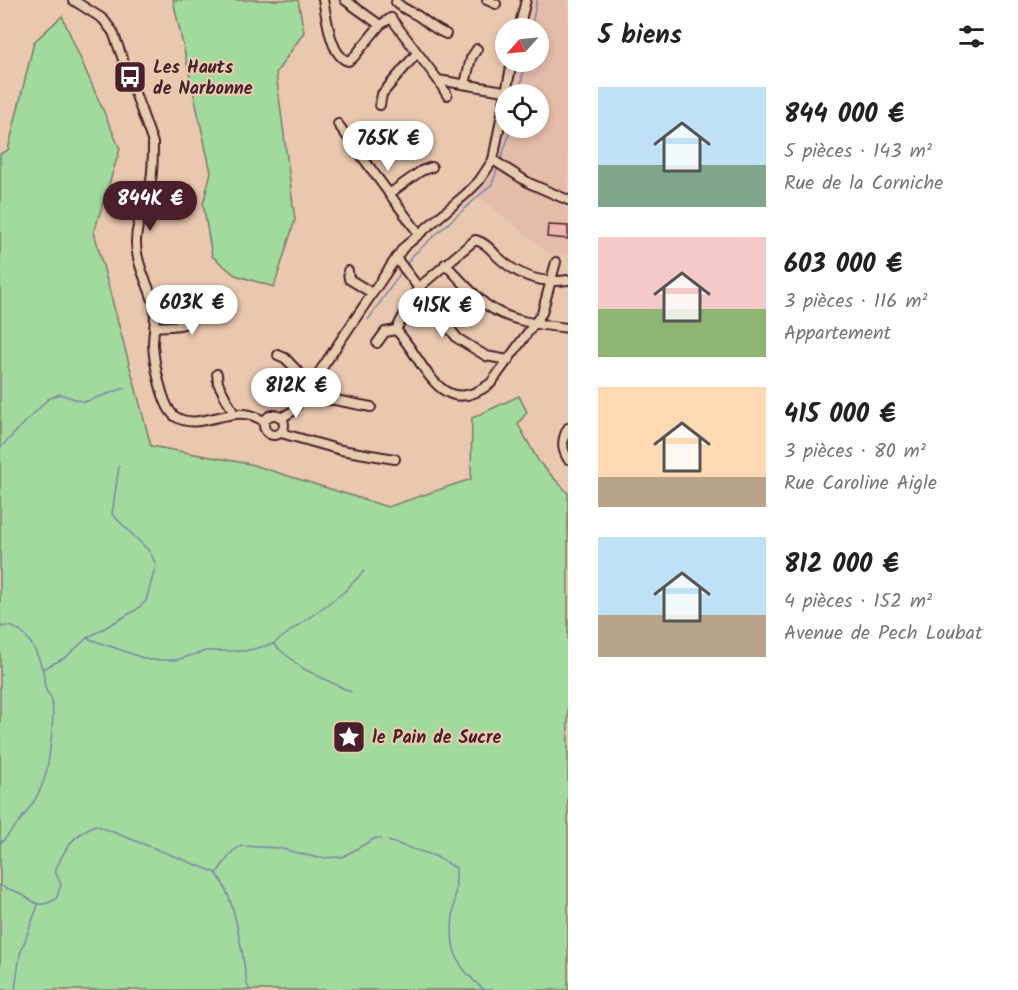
<!DOCTYPE html>
<html lang="fr">
<meta charset="utf-8">
<style>
body{margin:0;font-family:Kalam,sans-serif;background:#f2f2f2;color:#222;height:100vh;display:flex;flex-direction:column;font-size:22px;white-space:nowrap}
*{box-sizing:border-box;margin:0}
p{font-size:20px;color:#767676}
.icon{flex:none;width:33px;height:33px;fill:none;stroke:currentColor;stroke-width:2;stroke-linecap:round;stroke-linejoin:round}
.map{position:relative;flex:1;overflow:hidden}
.details{display:flex;flex-direction:column;background:#fff;width:450px}
.details>*{flex:none}
.needle{width:39px;rotate:243deg}
.buttons{position:absolute;left:495px;top:18px;display:grid;gap:12px}
.buttons a{display:grid;place-items:center;width:54px;height:54px;border-radius:50%;background:#fff;box-shadow:0 3px 9px #0003;font-size:30px}
.price{position:absolute;translate:-50% -51px;padding:0 14px;border-radius:21px;background:#fff;color:#222;font-size:20px;line-height:39px;filter:drop-shadow(0 2px 3px #0008)}
.price::after{content:'';position:absolute;left:50%;top:36px;width:18px;height:14px;margin-left:-9px;background:inherit;clip-path:polygon(0 0,100% 0,50% 100%)}
.price.active{background:#4a1f2b;color:#fff}
ul{padding:0;list-style:none}
li{display:flex;align-items:center;gap:18px;height:150px;padding:0 30px}
li span{display:grid;place-items:center;flex:none;width:168px;height:120px;border-radius:0px;color:#555}
li>.icon{margin-inline-start:auto}
span .icon{width:72px;height:72px;fill:#fffc;stroke-width:1}
li b{font-size:26px}
h2{display:flex;justify-content:space-between;align-items:center;height:72px;padding:0 30px;font-size:26px}
main{display:flex;flex:1;min-height:0}
.map>svg:first-child{display:block}
.built{fill:#e5bbaa}
.green{fill:#a2da9e;stroke:#767c64;stroke-width:1.5}
.lines{fill:none;stroke-linecap:round;stroke-linejoin:round}
.stream{stroke:#7a86a5;stroke-width:1.5}
.building{fill:#f1b5b0;stroke:#4a1f2b;stroke-width:1.5}
.minor-casing{stroke:#4a1f2b;stroke-width:12}
.minor{stroke:#e7cdaf;stroke-width:8}
.labels{text-anchor:middle;stroke-width:4.5;stroke-linejoin:round;paint-order:stroke}
.poi-label{font-size:18px;font-weight:bold;fill:#4a1f2b;stroke:#e7cdaf;text-anchor:start}
</style>
<main>
<div class="map">
<svg width="568" height="990" viewBox="0 0 568 990">
<rect width="100%" height="100%" fill="#e9c8af"/>
<filter id="ink" filterUnits="userSpaceOnUse"><feTurbulence type="fractalNoise" baseFrequency=".0167" numOctaves="2"/><feDisplacementMap in="SourceGraphic" scale="12" xChannelSelector="R" yChannelSelector="G"/><feConvolveMatrix kernelMatrix="1 2 1 2 8 2 1 2 1" color-interpolation-filters="sRGB"/></filter>
<g filter="url(#ink)">
<!-- built -->
<polygon class="built" points="533,0 568,0 568,255 552,255 476,194 491,175 500,153 505,118 506,128 538,128 538,94 509,94 511,84 519,78 522,62 538,62 538,28 525,28"/>
<!-- green -->
<g class="green">
<polygon points="173,0 298,0 304,32 276,73 295,220 274,287 235,275 212,256 203,204 211,172"/>
<polygon points="62,16 120,149 94,232 151,446 250,464 388,507 471,479 472,418 519,396 527,412 518,424 539,462 568,493 568,990 0,990 0,154 8,150 34,42"/>
</g>
<g class="lines">
<!-- stream -->
<g class="stream">
<polyline points="531,28 537,0"/>
<polyline points="519,94 525,62"/>
<polyline points="501,160 511,128"/>
<polyline points="406,265 412,256 492,184 498,167"/>
<polyline points="368,320 402,271"/>
<polyline points="0,448 48,399 60,394 84,402 125,388"/>
<path d="M0,627c22,-7 37,24 42,41 3,7 1,15 4,22 1,3 4,5 5,8 5,13 -2,67 -7,82 -8,24 -27,45 -44,64"/>
<polyline points="87,638 136,610 146,601 156,565 150,552 112,514 119,466"/>
<polyline points="273,644 302,668 351,692"/>
<polyline points="43,669 66,657 87,638 149,660 176,660 206,651 245,651 273,644 344,592 364,571"/>
<path d="M388,841l47,15 21,12c2,52 -22,84 29,122"/>
<polyline points="217,873 232,852 241,846 278,848 318,858 342,857 376,838 381,839"/>
<path d="M217,874c19,26 25,78 30,110l3,6"/>
<path d="M0,885c8,6 9,3 17,7 18,8 18,19 39,7l5,-14 -6,-14c10,-23 17,-35 40,-46l122,48"/>
<polyline points="15,990 20,954 38,905"/>
</g>
</g>
<!-- building -->
<polygon class="building" points="548,225 568,226 568,239 547,237"/>
<g class="lines">
<!-- minor casing -->
<g class="minor-casing">
<g id="minor">
<path d="M73,0l30,19 10,13 40,111c0,13 0,25 -2,37 -4,21 -15,41 -15,62 0,22 12,41 18,62 3,14 -1,26 -1,41 1,16 9,64 23,72 26,16 60,-18 88,5"/>
<path d="M323,0c4,17 7,56 25,61l5,-3 27,-33 11,-7"/>
<polyline points="345,0 380,25"/>
<polyline points="487,0 496,4"/>
<path d="M396,2c10,10 16,9 25,16 9,7 15,12 25,16"/>
<polyline points="391,18 438,80 504,91"/>
<polyline points="519,28 526,0"/>
<polyline points="438,80 447,95"/>
<polyline points="465,84 471,58 477,49"/>
<polyline points="380,105 382,94 417,53"/>
<polyline points="338,124 419,234"/>
<polyline points="493,160 529,183 568,200"/>
<polyline points="389,194 421,171 432,167"/>
<polyline points="396,258 457,338 486,356 508,360"/>
<path d="M445,264c14,14 27,30 43,42 23,16 54,19 80,22"/>
<polyline points="348,271 349,279 372,293"/>
<path d="M156,327c22,-2 36,2 43,-22"/>
<path d="M396,330l22,-42 57,-48c10,2 16,10 23,17 20,19 42,27 70,23"/>
<path d="M377,343l8,-11 11,-2c28,28 43,93 95,53l51,-70 14,-51"/>
<polyline points="278,355 285,358 311,385"/>
<polyline points="217,374 218,383 234,414"/>
<polyline points="302,399 335,400 371,407"/>
<circle cx="274" cy="425" r="10"/>
<polyline points="281,418 293,411 403,248 466,194 479,181 493,160 512,62"/>
<path d="M568,428c-6,11 -7,20 0,31"/>
<polyline points="281,433 341,450 395,459"/>
</g>
</g>
<!-- minor -->
<use href="#minor" class="minor"/>
</g>
</g>
<!-- icons -->
<defs>
<g id="bus-square" transform="scale(1.725)"><rect x="-9" y="-9" width="18" height="18" rx="4" fill="#4a1f2b" stroke="#e7cdaf"/><path d="M-5-6H5V4H4V6H2V4H-2V6H-4V4H-5ZM-3.5-4V0h7V-4ZM-3.5 1.2v1.5H-2V1.2ZM2 1.2v1.5H3.5V1.2Z" fill="#fff"/></g>
<g id="sight-square" transform="scale(1.725)"><rect x="-9" y="-9" width="18" height="18" rx="4" fill="#4a1f2b" stroke="#e7cdaf"/><path d="M0-6L1.8-2.2L6-1.7L2.9 1.2L3.7 5.4L0 3.3L-3.7 5.4L-2.9 1.2L-6-1.7L-1.8-2.2Z" fill="#fff"/></g>
</defs>
<g fill-rule="evenodd">
<use href="#bus-square" x="130" y="77"/>
<use href="#sight-square" x="349" y="737"/>
</g>
<g class="labels">
<!-- poi labels -->
<g class="poi-label">
<text x="153" y="73">Les Hauts<tspan x="153" dy="21">de Narbonne</tspan></text>
<text x="372" y="743">le Pain de Sucre</text>
</g>
</g>
</svg>
<div class="buttons">
<a><svg class="needle" viewBox="-14 -14 28 28"><path d="M0-13l5 13h-10z" fill="#e53935"/><path d="M0 13l5-13h-10z" fill="#767676"/></svg></a>
<a><svg class="icon" aria-label="locate" viewBox="0 0 24 24"><circle cx="12" cy="12" r="6"/><path d="M12 2v4M12 18v4M2 12h4M18 12h4"/></svg></a>
</div>
<b class="price" style="left:388px;top:172px">765K €</b>
<b class="price active" style="left:150px;top:232px">844K €</b>
<b class="price" style="left:192px;top:336px">603K €</b>
<b class="price" style="left:442px;top:339px">415K €</b>
<b class="price" style="left:296px;top:419px">812K €</b>
</div>
<section class="details">
<h2>5 biens<svg class="icon" aria-label="filters" viewBox="0 0 24 24"><path d="M4 7h16M4 17h16"/><circle cx="9" cy="7" r="2"/><circle cx="15" cy="17" r="2"/></svg></h2>
<ul>
<li><span style="background:linear-gradient(#bfe0f5 65%,#7fa58c 0)"><svg class="icon" aria-label="home" viewBox="0 0 24 24"><path d="M3 11l9-7 9 7M6 9v11h12V9"/></svg></span><div><b>844 000 €</b><p>5 pièces · 143 m²</p><p>Rue de la Corniche</p></div></li>
<li><span style="background:linear-gradient(#f6c9c9 60%,#8fb573 0)"><svg class="icon" aria-label="home" viewBox="0 0 24 24"><path d="M3 11l9-7 9 7M6 9v11h12V9"/></svg></span><div><b>603 000 €</b><p>3 pièces · 116 m²</p><p>Appartement</p></div></li>
<li><span style="background:linear-gradient(#ffd9b3 75%,#b9a48a 0)"><svg class="icon" aria-label="home" viewBox="0 0 24 24"><path d="M3 11l9-7 9 7M6 9v11h12V9"/></svg></span><div><b>415 000 €</b><p>3 pièces · 80 m²</p><p>Rue Caroline Aigle</p></div></li>
<li><span style="background:linear-gradient(#bfe0f5 65%,#b9a48a 0)"><svg class="icon" aria-label="home" viewBox="0 0 24 24"><path d="M3 11l9-7 9 7M6 9v11h12V9"/></svg></span><div><b>812 000 €</b><p>4 pièces · 152 m²</p><p>Avenue de Pech Loubat</p></div></li>
</ul>
</section>
</main>
